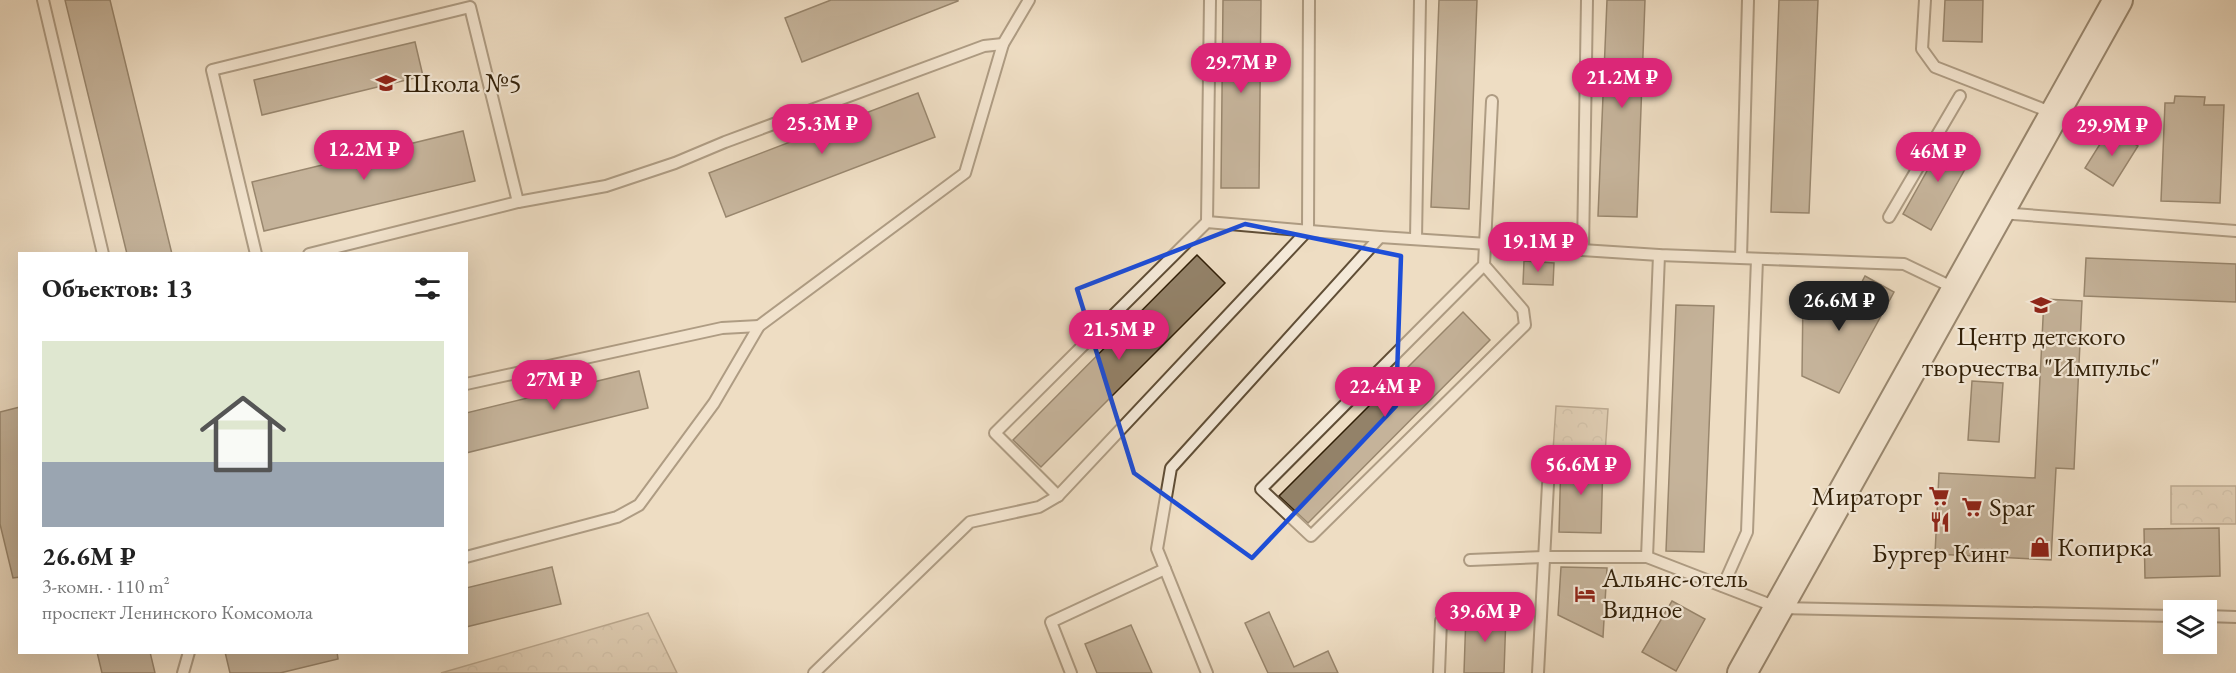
<!DOCTYPE html>
<html lang="ru">
<meta charset="utf-8">
<style>
body{margin:0;font-family:"EB Garamond",serif;background:#f6f6f6;color:#222;height:100vh;display:flex;flex-direction:column;font-size:22px;white-space:nowrap}
*{box-sizing:border-box;margin:0}
p{font-size:20px;color:#767676}
.icon{flex:none;width:33px;height:33px;fill:none;stroke:currentColor;stroke-width:2;stroke-linecap:round;stroke-linejoin:round}
.map{position:relative;flex:1;overflow:hidden}
.drawer{position:absolute;left:18px;top:252px;width:450px;height:402px;display:flex;flex-direction:column;background:#fff;border-radius:0px;box-shadow:0 6px 24px #0002}
.drawer>*{flex:none}
.controls{position:absolute;left:2163px;top:600px;display:grid;gap:12px}
.controls a{display:grid;place-items:center;width:54px;height:54px;border-radius:0px;background:#fff;box-shadow:0 6px 24px #0002;font-size:30px}
.price{position:absolute;translate:-50% -51px;padding:0 14px;border-radius:21px;background:#db2777;color:#fff;font-size:20px;line-height:39px;filter:drop-shadow(0 2px 3px #0008)}
.price::after{content:'';position:absolute;left:50%;top:36px;width:18px;height:14px;margin-left:-9px;background:inherit;clip-path:polygon(0 0,100% 0,50% 100%)}
.price.active{background:#222;color:#fff}
ul{padding:0;list-style:none}
li{display:grid;align-content:center;gap:12px;height:318px;padding:0 24px}
li span{display:grid;place-items:center;height:186px;border-radius:0px;color:#555}
li>.icon{margin-inline-start:auto}
span .icon{width:108px;height:108px;fill:#fffc;stroke-width:1}
li b{font-size:26px}
h2{display:flex;justify-content:space-between;align-items:center;height:72px;padding:0 24px;font-size:26px}
.map>svg:first-child{display:block}
.forest{fill:url(#forest-crowns);stroke:#806e55;stroke-width:1.5}
.building{fill:#938269;stroke:#311f07;stroke-width:1.5}
.lines{fill:none;stroke-linecap:round;stroke-linejoin:round}
.service-casing{stroke:#604e36;stroke-width:14}
.secondary-casing{stroke:#311f07;stroke-width:32}
.service{stroke:#f4e9d8;stroke-width:10}
.secondary{stroke:#f4e9d8;stroke-width:28}
.marked{fill:none;stroke:#1d4ed8;stroke-width:4.5;stroke-linejoin:round}
.labels{text-anchor:middle;stroke-width:4.5;stroke-linejoin:round;paint-order:stroke}
.poi-label{font-size:27px;fill:#311f07;stroke:#f4e9d8;text-anchor:start}
</style>
<div class="map">
<svg width="2236" height="673" viewBox="0 0 2236 673">
<defs>
<pattern id="forest-crowns" width="20" height="18" patternUnits="userSpaceOnUse" patternTransform="scale(1.5)"><rect width="20" height="18" fill="#cebda3"/><path d="M2 6a3 3 0 1 1 6 0M12 15a3 3 0 1 1 6 0" fill="none" stroke="#b1a28b"/></pattern>
</defs>
<rect width="100%" height="100%" fill="#eeddc3"/>
<filter id="stains"><feTurbulence type="fractalNoise" baseFrequency=".00333" numOctaves="4"/><feColorMatrix values="0 0 0 0 .2 0 0 0 0 .09 0 0 0 0 .02 0 0 0 .5 -.17"/></filter>
<radialGradient id="worn" r=".72"><stop offset=".6" stop-color="#630" stop-opacity="0"/><stop offset="1" stop-color="#630" stop-opacity=".3"/></radialGradient>
<!-- forest -->
<g class="forest">
<polygon points="1556,406 1608,409 1605,454 1553,451"/>
<rect x="2171" y="486" width="65" height="38"/>
<polygon points="648,613 677,673 441,673"/>
</g>
<!-- building -->
<g class="building">
<polygon points="65,0 110,0 172,254 127,254"/>
<polygon points="831,0 958,0 958,1 802,62 785,18"/>
<polygon points="1223,0 1261,0 1259,188 1221,188"/>
<polygon points="1439,0 1477,0 1469,209 1431,207"/>
<polygon points="1607,0 1645,0 1637,217 1598,216"/>
<polygon points="1779,0 1818,0 1809,213 1771,212"/>
<polygon points="1945,0 1983,0 1982,42 1943,41"/>
<polygon points="415,42 423,76 262,115 254,80"/>
<polygon points="918,93 935,137 726,217 709,173"/>
<polygon points="2175,96 2205,97 2204,105 2224,105 2220,203 2161,201 2165,103 2174,103"/>
<polygon points="2110,128 2138,146 2113,186 2085,168"/>
<polygon points="463,131 475,181 264,231 252,182"/>
<polygon points="1946,137 1974,153 1931,230 1903,214"/>
<polygon points="1197,255 1225,283 1041,467 1013,440"/>
<polygon points="2086,258 2236,264 2236,302 2084,296"/>
<polygon points="1524,261 1554,263 1553,285 1523,284"/>
<polygon points="1865,276 1894,292 1839,393 1802,376 1803,295 1855,295"/>
<polygon points="2044,299 2082,301 2074,469 2056,468 2051,560 1935,554 1939,473 2035,478"/>
<polygon points="1676,305 1714,306 1704,552 1666,551"/>
<polygon points="1463,312 1490,340 1308,523 1279,496"/>
<polygon points="639,371 648,408 466,453 466,413"/>
<polygon points="1972,381 2003,383 1999,442 1968,440"/>
<polygon points="20,407 20,577 13,578 0,524 0,412"/>
<polygon points="1561,459 1603,460 1601,533 1559,532"/>
<polygon points="2219,528 2220,576 2145,578 2144,529"/>
<polygon points="552,567 561,604 466,627 466,588"/>
<polygon points="1561,567 1607,568 1603,637 1558,615"/>
<polygon points="1672,601 1705,619 1676,671 1642,652"/>
<polygon points="1269,612 1294,667 1328,651 1338,673 1268,673 1245,623"/>
<polygon points="1466,613 1506,614 1504,673 1464,673"/>
<polygon points="1131,625 1152,673 1097,673 1085,644"/>
<polygon points="97,652 150,652 155,673 102,673"/>
<polygon points="225,652 337,652 338,659 280,673 230,673"/>
</g>
<g class="lines">
<!-- service casing -->
<g class="service-casing">
<g id="service">
<polyline points="43,0 103,254"/>
<polyline points="1925,0 1922,49 1935,67 2053,113"/>
<polyline points="2000,213 2236,231"/>
<polyline points="1889,217 1960,96"/>
<polyline points="1207,222 1210,0"/>
<polyline points="1416,239 1420,0"/>
<polyline points="1583,250 1587,0"/>
<polyline points="256,254 212,70 470,7 518,202"/>
<polyline points="309,254 518,202 606,186 675,163 725,142 984,46 1003,44"/>
<polyline points="1741,258 1748,0"/>
<polyline points="1484,265 1261,489 1311,536 1525,325 1523,310 1484,265 1492,101"/>
<polyline points="466,384 722,328 759,326"/>
<polyline points="1058,496 995,433 1207,222 1380,237 1659,255 1904,264 1954,288"/>
<polyline points="466,557 617,517 639,505 714,403 759,326 965,173 1003,44 1029,0"/>
<polyline points="1647,557 1659,255"/>
<polyline points="1470,560 1544,557 1647,557 1779,608 2174,616"/>
<polyline points="1723,586 1747,532 1757,259"/>
<polyline points="2206,616 2236,617"/>
<polyline points="183,673 189,652"/>
<polyline points="814,673 970,522 1039,507 1058,496 1308,230 1309,0"/>
<polyline points="1071,673 1051,622 1165,569"/>
<polyline points="1207,673 1157,549 1171,468 1380,237"/>
<polyline points="1439,673 1441,621"/>
<polyline points="1538,673 1548,484"/>
</g>
</g>
<!-- secondary casing -->
<g class="secondary-casing">
<polyline id="secondary" points="1742,673 2118,0"/>
</g>
<!-- service -->
<use href="#service" class="service"/>
<!-- secondary -->
<use href="#secondary" class="secondary"/>
</g>
<!-- marked area -->
<path d="M0 0H2236V673H0ZM1245,224l156,32 -5,150 -144,152 -118,-85 -57,-184z" fill="#eeddc3" fill-opacity=".55" fill-rule="evenodd"/>
<path class="marked" d="M1245,224l156,32 -5,150 -144,152 -118,-85 -57,-184z"/>
<!-- icons -->
<defs>
<g id="school-bare" transform="scale(1.62)"><path d="M0-5L7-2L0 1L-7-2ZM-4 1L0 2.5L4 1V4Q0 6-4 4Z" fill="#8f2418" stroke="#f4e9d8" stroke-width="2.5" paint-order="stroke"/></g>
<g id="supermarket-bare" transform="scale(1.62)"><path d="M-6-5.5h2.5l.6 2H6L4.5 2H-2.5L-4.4-4H-6ZM-1.5 3.2a1.3 1.3 0 1 0 .1 0ZM3 3.2a1.3 1.3 0 1 0 .1 0Z" fill="#8f2418" stroke="#f4e9d8" stroke-width="2.5" paint-order="stroke"/></g>
<g id="restaurant-bare" transform="scale(1.62)"><path d="M-5-6h1v4h1v-4h1v4h1v-4h1v5L-1.5 .5V6h-2V.5L-5-1ZM5-6V6H3V1.5H1.5Q1.5-4 5-6Z" fill="#8f2418" stroke="#f4e9d8" stroke-width="2.5" paint-order="stroke"/></g>
<g id="shop-bare" transform="scale(1.62)"><path d="M-5-2.5h2.3a2.7 3.5 0 0 1 5.4 0H5L5.5 6h-11ZM-1.5-2.5h3a1.5 2.3 0 0 0-3 0Z" fill="#8f2418" stroke="#f4e9d8" stroke-width="2.5" paint-order="stroke"/></g>
<g id="hotel-bare" transform="scale(1.62)"><path d="M-6-4.5h1.5V1H6V5H4.5V3h-9V5H-6ZM-4 0a1.8 1.8 0 1 1 3.6 0ZM.5 0V-2.5h3Q6-2.5 6 0Z" fill="#8f2418" stroke="#f4e9d8" stroke-width="2.5" paint-order="stroke"/></g>
</defs>
<g fill-rule="evenodd">
<use href="#school-bare" x="386" y="83"/>
<use href="#school-bare" x="2041" y="305"/>
<use href="#supermarket-bare" x="1939" y="496"/>
<use href="#supermarket-bare" x="1972" y="507"/>
<use href="#restaurant-bare" x="1940" y="522"/>
<use href="#shop-bare" x="2040" y="547"/>
<use href="#hotel-bare" x="1585" y="594"/>
</g>
<g class="labels">
<!-- poi labels -->
<g class="poi-label">
<text x="403" y="92">Школа №5</text>
<text x="2041" y="345" text-anchor="middle">Центр детского<tspan x="2041" dy="31">творчества "Импульс"</tspan></text>
<text x="1922" y="505" text-anchor="end">Мираторг</text>
<text x="1989" y="516">Spar</text>
<text x="2057" y="556">Копирка</text>
<text x="1940" y="562" text-anchor="middle">Бургер Кинг</text>
<text x="1602" y="587">Альянс-отель<tspan x="1602" dy="31">Видное</tspan></text>
</g>
</g>
<rect width="100%" height="100%" filter="url(#stains)"/>
<rect width="100%" height="100%" fill="url(#worn)"/>
</svg>
<div class="controls">
<a><svg class="icon" aria-label="layers" viewBox="0 0 24 24"><path d="M12 4l9 5-9 5-9-5zM3 14l9 5 9-5"/></svg></a>
</div>
<b class="price" style="left:1241px;top:94px">29.7M ₽</b>
<b class="price" style="left:1622px;top:109px">21.2M ₽</b>
<b class="price" style="left:822px;top:155px">25.3M ₽</b>
<b class="price" style="left:2112px;top:157px">29.9M ₽</b>
<b class="price" style="left:364px;top:181px">12.2M ₽</b>
<b class="price" style="left:1938px;top:183px">46M ₽</b>
<b class="price" style="left:1538px;top:273px">19.1M ₽</b>
<b class="price active" style="left:1839px;top:332px">26.6M ₽</b>
<b class="price" style="left:1119px;top:361px">21.5M ₽</b>
<b class="price" style="left:554px;top:411px">27M ₽</b>
<b class="price" style="left:1385px;top:418px">22.4M ₽</b>
<b class="price" style="left:1581px;top:496px">56.6M ₽</b>
<b class="price" style="left:1485px;top:643px">39.6M ₽</b>
<section class="drawer">
<h2>Объектов: 13<svg class="icon" aria-label="filters" viewBox="0 0 24 24"><path d="M4 7h16M4 17h16"/><circle cx="9" cy="7" r="2"/><circle cx="15" cy="17" r="2"/></svg></h2>
<ul>
<li><span style="background:linear-gradient(#dfe7d0 65%,#9aa5b1 0)"><svg class="icon" aria-label="home" viewBox="0 0 24 24"><path d="M3 11l9-7 9 7M6 9v11h12V9"/></svg></span><div><b>26.6M ₽</b><p>3-комн. · 110 m²</p><p>проспект Ленинского Комсомола</p></div></li>
</ul>
</section>
</div>
